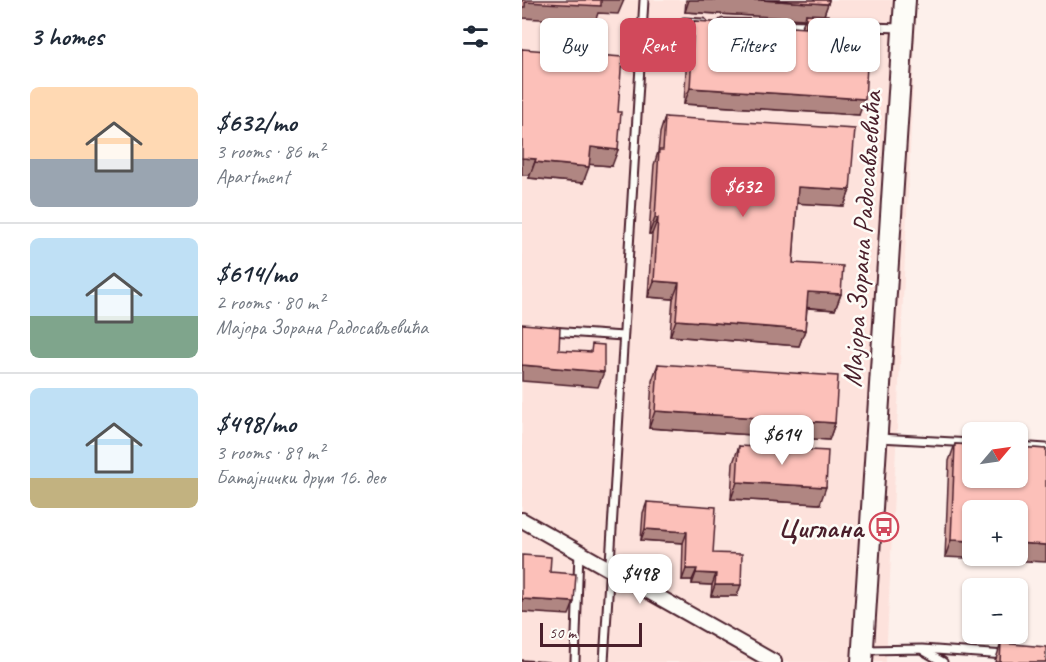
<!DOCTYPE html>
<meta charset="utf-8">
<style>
body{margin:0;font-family:Caveat,sans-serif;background:#f2f2f3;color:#1f2937;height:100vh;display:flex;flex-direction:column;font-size:22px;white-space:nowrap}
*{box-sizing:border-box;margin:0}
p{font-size:20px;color:#747a83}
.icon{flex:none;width:33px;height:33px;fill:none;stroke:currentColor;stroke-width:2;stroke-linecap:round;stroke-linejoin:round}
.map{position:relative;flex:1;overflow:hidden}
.details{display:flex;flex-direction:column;background:#fff;width:522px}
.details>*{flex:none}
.guide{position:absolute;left:18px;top:18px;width:416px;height:54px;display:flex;gap:12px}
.needle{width:39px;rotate:61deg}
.buttons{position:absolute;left:440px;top:422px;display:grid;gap:12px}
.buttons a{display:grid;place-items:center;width:66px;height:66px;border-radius:9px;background:#fff;box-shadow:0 2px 4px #0004;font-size:30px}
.scale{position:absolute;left:18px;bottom:15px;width:102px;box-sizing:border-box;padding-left:6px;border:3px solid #4a1f2b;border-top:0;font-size:16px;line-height:21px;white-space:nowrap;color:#4a1f2b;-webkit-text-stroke:4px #fdfcf7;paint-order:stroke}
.price{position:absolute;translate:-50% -51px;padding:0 14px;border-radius:12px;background:#fff;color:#222;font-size:20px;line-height:39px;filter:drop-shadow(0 2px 3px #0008)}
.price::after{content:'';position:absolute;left:50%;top:36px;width:18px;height:14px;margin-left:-9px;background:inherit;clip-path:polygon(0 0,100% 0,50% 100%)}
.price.current{background:#d1495b;color:#fff}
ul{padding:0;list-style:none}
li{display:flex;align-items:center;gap:18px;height:150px;padding:0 30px}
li+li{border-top:2px solid #e0e1e3}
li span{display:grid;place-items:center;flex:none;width:168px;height:120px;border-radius:9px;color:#555}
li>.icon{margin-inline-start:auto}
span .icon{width:72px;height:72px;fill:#fffc;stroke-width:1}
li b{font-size:26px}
h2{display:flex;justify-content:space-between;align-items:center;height:72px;padding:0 30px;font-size:26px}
.tag{padding:0 21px;border-radius:9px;background:#fff;box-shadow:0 2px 4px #0004;font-size:21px;line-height:54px}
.tag.current{background:#d1495b;color:#fff}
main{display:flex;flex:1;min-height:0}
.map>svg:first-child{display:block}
.built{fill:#fde2dc}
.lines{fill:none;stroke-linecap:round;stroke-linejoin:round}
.service-casing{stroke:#4a1f2b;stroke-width:11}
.minor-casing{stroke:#4a1f2b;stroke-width:18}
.secondary-casing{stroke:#4a1f2b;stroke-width:24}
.service{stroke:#fdfcf7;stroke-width:7}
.minor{stroke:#fdfcf7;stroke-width:14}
.secondary{stroke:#fdfcf7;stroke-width:20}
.wall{fill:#d9a59f;stroke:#4a1f2b;stroke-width:1.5}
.shaded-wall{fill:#b08682;stroke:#4a1f2b;stroke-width:1.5}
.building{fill:#fcc0b9;stroke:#4a1f2b;stroke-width:1.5}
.labels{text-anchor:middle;stroke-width:5;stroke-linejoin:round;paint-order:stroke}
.street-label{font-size:28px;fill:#4a1f2b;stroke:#fdfcf7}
.poi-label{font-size:28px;font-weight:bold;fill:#4a1f2b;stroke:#fdfcf7;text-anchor:end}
</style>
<main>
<section class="details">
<h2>3 homes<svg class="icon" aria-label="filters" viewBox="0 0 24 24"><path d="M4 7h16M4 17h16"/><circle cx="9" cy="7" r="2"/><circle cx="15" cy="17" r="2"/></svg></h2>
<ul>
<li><span style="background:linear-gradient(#ffd9b3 60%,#9aa5b1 0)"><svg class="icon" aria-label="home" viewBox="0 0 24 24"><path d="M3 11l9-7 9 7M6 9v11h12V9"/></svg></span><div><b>$632/mo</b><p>3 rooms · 86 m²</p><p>Apartment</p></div></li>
<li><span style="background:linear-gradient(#bfe0f5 65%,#7fa58c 0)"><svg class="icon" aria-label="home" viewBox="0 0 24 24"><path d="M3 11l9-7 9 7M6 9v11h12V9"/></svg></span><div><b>$614/mo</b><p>2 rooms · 80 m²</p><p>Мајора Зорана Радосављевића</p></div></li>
<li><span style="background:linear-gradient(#bfe0f5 75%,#c2b280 0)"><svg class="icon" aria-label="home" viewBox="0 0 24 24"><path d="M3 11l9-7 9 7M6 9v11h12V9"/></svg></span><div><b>$498/mo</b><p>3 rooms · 89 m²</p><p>Батајнички друм 16. део</p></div></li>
</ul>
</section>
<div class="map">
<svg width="524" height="662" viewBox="0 0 524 662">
<rect width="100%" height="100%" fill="#fdf0eb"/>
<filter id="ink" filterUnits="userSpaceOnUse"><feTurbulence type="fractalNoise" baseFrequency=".0167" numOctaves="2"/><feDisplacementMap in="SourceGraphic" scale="12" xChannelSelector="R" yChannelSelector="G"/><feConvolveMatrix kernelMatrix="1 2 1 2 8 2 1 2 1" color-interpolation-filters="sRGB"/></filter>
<g filter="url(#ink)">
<!-- built -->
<polygon class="built" points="0,0 395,0 364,662 0,662"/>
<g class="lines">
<!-- service casing -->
<g class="service-casing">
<g id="service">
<polyline points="162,22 181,23"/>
<polyline points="201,23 289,25"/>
<polyline points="315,26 379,28"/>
<polyline points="92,62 118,64"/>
<polyline points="29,331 101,336"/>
<polyline points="357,438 450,443"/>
<polyline points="495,446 524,448"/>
<polyline points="344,650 400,649 483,655"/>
<polyline points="402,651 421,662"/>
<polyline points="53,662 57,552"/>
<polyline points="82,662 122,0"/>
</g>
</g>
<!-- minor casing -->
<g class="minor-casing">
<polyline id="minor" points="0,520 252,662"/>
</g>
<!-- secondary casing -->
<g class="secondary-casing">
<polyline id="secondary" points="340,662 383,0"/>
</g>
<!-- service -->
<use href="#service" class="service"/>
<!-- minor -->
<use href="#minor" class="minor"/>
<!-- secondary -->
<use href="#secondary" class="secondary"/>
</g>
<!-- wall -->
<g class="wall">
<polygon points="164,0 307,0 302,15 305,21 322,31 337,115 162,104 166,38 172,21 279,28 283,19 163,12"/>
<polygon points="0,49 90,166 67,164 61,183 7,178"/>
<polygon points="143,117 328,190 322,206 275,203 271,263 319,294 313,310 285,308 283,330 277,346 148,336 151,299 126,297 130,234 127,234 132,165 136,152 138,133"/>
<polygon points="136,364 313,423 307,440 127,428 130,381"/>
<polygon points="433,444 524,449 423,557 427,461"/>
<polygon points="217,446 298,504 209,499 211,463"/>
<polygon points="125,502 191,553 215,596 189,596 190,585 170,584 170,580 160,580 161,543 119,540 121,513"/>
<polygon points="479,643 524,662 473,662"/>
</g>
<!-- shaded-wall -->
<g class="shaded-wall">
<polygon points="78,0 102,0 96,14 76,13 73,22 0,18 0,7 3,2"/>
<polygon points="167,0 239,0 306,4 300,20 284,14 283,19 163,12"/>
<polygon points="168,88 343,99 337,115 162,104"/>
<polygon points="69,147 96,150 90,166 63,164"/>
<polygon points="0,158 14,159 8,175 0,175"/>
<polygon points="13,162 67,167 61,183 7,178"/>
<polygon points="276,187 328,190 322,206 270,203"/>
<polygon points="133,218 136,218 130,234 127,234"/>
<polygon points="132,281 157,283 151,299 126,297"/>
<polygon points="286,292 319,294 313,310 280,307"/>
<polygon points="154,320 283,330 277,346 148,336"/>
<polygon points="0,365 82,372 76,387 0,381"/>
<polygon points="133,411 313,423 307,440 127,428"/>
<polygon points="215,482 304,487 298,504 209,499"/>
<polygon points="123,529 165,532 161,543 119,540"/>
<polygon points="429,540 450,541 450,555 495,555 495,543 524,545 524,562 423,557"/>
<polygon points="164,569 175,569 170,580 160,580"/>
<polygon points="174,573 194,574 190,585 170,584"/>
<polygon points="193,585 219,585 215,596 189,596"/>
<polygon points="0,599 52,602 47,615 0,612"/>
</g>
<!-- building -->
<g class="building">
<polygon points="0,0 79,0 79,6 3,2 3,7 0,7"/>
<polygon points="239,0 307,0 306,4"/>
<polygon points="284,14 306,15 305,21 323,22 322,31 347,32 343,99 168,88 172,21 284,28"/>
<polygon points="0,49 100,57 96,112 99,112 96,150 69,147 67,167 13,162 14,159 0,158"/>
<polygon points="143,117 333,129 328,190 276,187 271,263 321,266 319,294 286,292 283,330 154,320 157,283 132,281 136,218 133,218 137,150 141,150"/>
<polygon points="0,324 38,327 37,350 69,352 70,344 82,345 82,372 0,365"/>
<polygon points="136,364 316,376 313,423 133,411"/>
<polygon points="433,444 450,445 450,477 495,477 495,447 524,449 524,545 495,543 495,510 450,510 450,541 429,540"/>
<polygon points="217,446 306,451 304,487 215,482"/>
<polygon points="125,502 194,507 191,553 220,554 219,585 193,585 194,574 174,573 175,569 164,569 165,532 123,529"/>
<polygon points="0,555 29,557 28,572 54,574 52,602 0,599"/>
<polygon points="479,643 524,647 524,662 478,662"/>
<polygon points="0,660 28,662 0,662"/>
</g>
</g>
<!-- icons -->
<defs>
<g id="bus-ring" transform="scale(1.5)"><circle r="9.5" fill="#fdfcf7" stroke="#d1495b" stroke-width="1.5"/><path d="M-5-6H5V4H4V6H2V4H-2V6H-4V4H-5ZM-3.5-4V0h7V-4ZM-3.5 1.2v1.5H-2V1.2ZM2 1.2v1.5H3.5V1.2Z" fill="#d1495b"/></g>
</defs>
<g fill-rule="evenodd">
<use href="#bus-ring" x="362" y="527"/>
</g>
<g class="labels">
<!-- street labels -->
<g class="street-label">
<text transform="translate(339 239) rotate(-86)" y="10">Мајора Зорана Радосављевића</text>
</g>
<!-- poi labels -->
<g class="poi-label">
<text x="341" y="537">Циглана</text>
</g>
</g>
</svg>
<div class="buttons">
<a><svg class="needle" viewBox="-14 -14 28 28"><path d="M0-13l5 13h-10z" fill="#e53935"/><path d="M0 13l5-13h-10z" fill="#747a83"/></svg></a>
<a>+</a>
<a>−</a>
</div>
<div class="scale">50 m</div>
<b class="price current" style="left:221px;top:218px">$632</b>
<b class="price" style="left:260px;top:466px">$614</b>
<b class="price" style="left:118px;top:605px">$498</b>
<div class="guide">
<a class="tag">Buy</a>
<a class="tag current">Rent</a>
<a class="tag">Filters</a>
<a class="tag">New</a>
</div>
</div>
</main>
